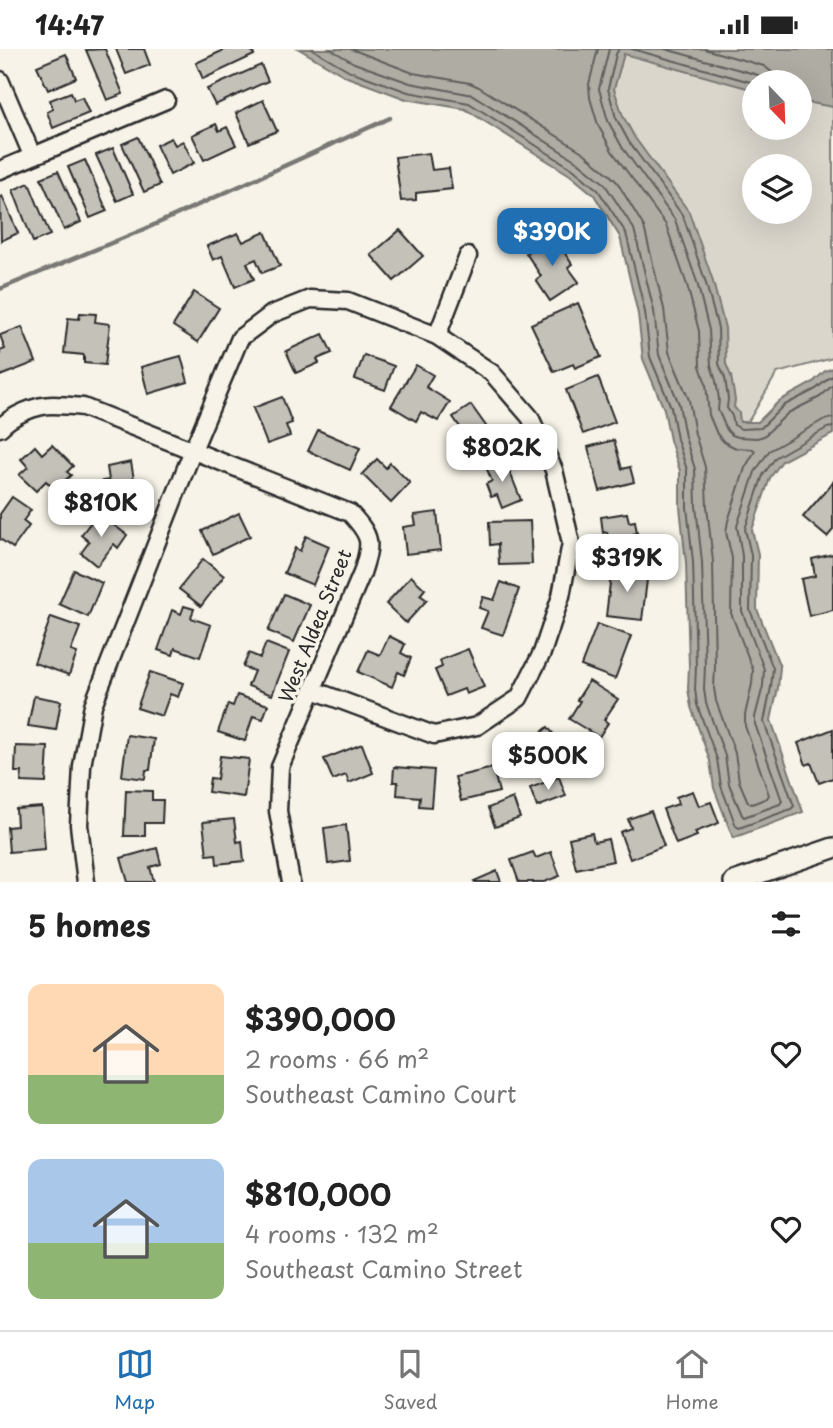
<!DOCTYPE html>
<meta charset="utf-8">
<style>
body{margin:0;font-family:"Playpen Sans",sans-serif;background:#f6f6f6;color:#222;height:100vh;display:flex;flex-direction:column;font-size:26px;white-space:nowrap}
*{box-sizing:border-box;margin:0}
p{font-size:23px;color:#767676}
.icon{flex:none;width:38px;height:38px;fill:none;stroke:currentColor;stroke-width:2;stroke-linecap:round;stroke-linejoin:round}
.map{position:relative;height:833px;overflow:hidden}
.drawer{display:flex;flex-direction:column;background:#fff;flex:1}
.drawer>*{flex:none}
.needle{width:46px;rotate:157deg}
.controls{position:absolute;left:742px;top:21px;display:grid;gap:14px}
.controls a{display:grid;place-items:center;width:70px;height:70px;border-radius:50%;background:#fff;box-shadow:0 7px 28px #0002;font-size:35px}
.price{position:absolute;translate:-50% -60px;padding:0 16px;border-radius:14px;background:#fff;color:#222;font-size:23px;line-height:46px;filter:drop-shadow(0 2px 4px #0008)}
.price::after{content:'';position:absolute;left:50%;top:42px;width:21px;height:16px;margin-left:-10px;background:inherit;clip-path:polygon(0 0,100% 0,50% 100%)}
.price.active{background:#1f6fb2;color:#fff}
ul{padding:0;list-style:none}
li{display:flex;align-items:center;gap:21px;height:175px;padding:0 28px}
li span{display:grid;place-items:center;flex:none;width:196px;height:140px;border-radius:14px;color:#555}
li>.icon{margin-inline-start:auto}
span .icon{width:84px;height:84px;fill:#fffc;stroke-width:1}
li b{font-size:30px}
h2{display:flex;justify-content:space-between;align-items:center;height:84px;padding:0 28px;font-size:30px}
.status{display:flex;justify-content:space-between;align-items:center;height:49px;padding:0 35px;background:#fff;direction:ltr}
.status svg{height:19px;fill:currentColor}
.tab-bar{display:flex;justify-content:space-around;align-items:center;height:98px;border-top:2px solid #e0e0e0;background:#fff;font-size:19px;color:#767676}
.tab-bar a{display:grid;justify-items:center;gap:4px}
.tab-bar .active{color:#1f6fb2}
.map>svg:first-child{display:block}
.green{fill:#dad6cc;stroke:#82807c;stroke-width:2;fill-rule:evenodd}
.water{fill:#afaca4;stroke:#7a7874;stroke-width:2}
.lines{fill:none;stroke-linecap:round;stroke-linejoin:round}
.shore{stroke:#605f5b;stroke-width:2}
.stream{stroke:#7a7874;stroke-width:4.5}
.building{fill:#c4c1b9;stroke:#2b2b2b;stroke-width:2}
.minor-casing{stroke:#2b2b2b;stroke-width:21}
.major-casing{stroke:#2b2b2b;stroke-width:24}
.minor{stroke:#f7f3e8;stroke-width:16}
.major{stroke:#f7f3e8;stroke-width:19}
.labels{text-anchor:middle;stroke-width:7;stroke-linejoin:round;paint-order:stroke}
.street-label{font-size:19px;fill:#2b2b2b;stroke:#f7f3e8}
</style>
<div class="status"><b>14:47</b><svg viewBox="0 0 49 12"><path d="M0 12V9h3v3zM5 12V6h3v6zM10 12V3h3v9zM15 12V0h3v12zM26 1h20v11H26zM47 4h2v5h-2z"/></svg></div>
<div class="map">
<svg width="833" height="833" viewBox="0 0 833 833">
<rect width="100%" height="100%" fill="#f7f3e8"/>
<filter id="ink" filterUnits="userSpaceOnUse"><feTurbulence type="fractalNoise" baseFrequency=".0143" numOctaves="2"/><feDisplacementMap in="SourceGraphic" scale="14" xChannelSelector="R" yChannelSelector="G"/><feConvolveMatrix kernelMatrix="1 2 1 2 8 2 1 2 1" color-interpolation-filters="sRGB"/></filter>
<g filter="url(#ink)">
<!-- green -->
<path class="green" d="M600,0h233v309l-56,15 -44,74 -132,-309zM754,33h46v46h-46zM754,117h46v46h-46z"/>
<!-- water -->
<polygon class="water" points="299,0 833,0 833,58 800,52 800,33 754,33 754,41 624,5 614,40 623,67 635,89 689,163 712,229 725,279 726,315 731,327 735,351 734,358 739,364 740,373 758,373 779,352 812,334 825,322 833,319 833,385 782,412 770,429 752,481 758,505 757,560 780,618 778,639 771,671 803,763 733,789 714,739 710,712 691,658 688,640 689,617 686,514 680,458 680,422 670,391 664,360 643,310 638,265 620,188 594,146 570,126 465,60 406,50 347,28"/>
<g class="lines">
<!-- shore -->
<g class="shore">
<polyline points="312,0 350,22 408,43 469,54 573,120 598,141 626,184 645,263 650,308 671,358 677,390 687,421 687,458 693,513 696,617 695,640 697,656 717,710 721,737 736,777 739,779 791,760 794,757 764,673 771,638 773,619 750,561 751,506 745,480 763,426 776,408 827,379 833,378"/>
<polyline points="330,0 354,14 410,34 473,46 578,113 604,134 634,180 654,262 659,306 679,355 685,388 695,420 696,457 702,513 705,617 704,640 706,654 725,707 729,735 742,766 744,768 780,755 782,752 755,675 755,668 763,637 764,620 742,562 742,507 737,477 755,423 769,402 823,371 833,369"/>
<polyline points="351,0 413,24 470,34 479,38 584,104 610,126 617,133 644,178 664,260 669,303 689,351 695,385 705,418 707,457 713,513 715,617 714,639 716,652 735,704 739,732 748,753 752,755 767,749 769,746 745,677 745,666 752,635 753,621 731,564 732,509 726,483 728,472 745,419 755,402 753,400 736,399 724,393 717,385 709,366 706,335 700,317 699,282 687,236 666,176 612,102 598,76 590,49 589,35 598,0"/>
<polyline points="609,0 599,40 608,72 622,98 675,171 697,233 709,281 711,316 716,332 719,350 718,361 727,381 732,386 738,388 757,389 764,387 788,364 820,348 833,336"/>
<polyline points="619,0 616,5 608,40 616,69 629,93 683,167 705,231 718,279 719,315 725,329 728,350 727,359 732,367 734,376 741,380 761,379 783,357 816,340 829,329 833,327"/>
<polyline points="632,0 754,34"/>
<polyline points="665,0 758,26 767,33"/>
<polyline points="704,0 764,17 773,24 780,33"/>
</g>
<!-- stream -->
<polyline class="stream" points="0,240 145,180 390,69"/>
</g>
<!-- building -->
<g class="building">
<polygon points="105,0 123,45 107,51 86,1"/>
<polygon points="116,0 144,0 150,16 126,25"/>
<polygon points="226,0 251,0 254,6 203,30 196,14"/>
<polygon points="66,5 76,29 48,41 37,17"/>
<polygon points="261,16 268,32 215,56 207,40"/>
<polygon points="71,43 74,51 82,48 89,64 53,79 47,63 53,60 50,51"/>
<polygon points="263,51 277,82 249,94 236,64"/>
<polygon points="216,75 219,82 227,78 236,96 204,111 192,86"/>
<polygon points="138,88 160,136 144,143 122,95"/>
<polygon points="171,89 175,96 183,92 194,114 170,126 156,96"/>
<polygon points="113,99 133,145 117,152 96,106"/>
<polygon points="429,104 432,121 449,119 452,140 416,144 416,151 401,152 395,108"/>
<polygon points="85,111 107,162 90,169 68,118"/>
<polygon points="58,122 81,173 64,181 41,129"/>
<polygon points="29,134 50,186 33,193 13,141"/>
<polygon points="2,147 18,184 1,192 0,148"/>
<polygon points="400,181 423,207 394,232 371,206"/>
<polygon points="265,183 280,217 262,224 256,210 247,214 254,230 235,238 222,207 213,211 207,197 238,184 243,193"/>
<polygon points="553,186 572,215 568,218 579,233 550,252 536,231 541,227 526,204"/>
<polygon points="194,243 219,259 198,293 173,277"/>
<polygon points="578,254 601,308 575,319 573,315 554,323 531,275"/>
<polygon points="80,264 96,265 95,273 110,275 105,316 84,314 84,306 64,304 68,269 79,270"/>
<polygon points="22,278 36,313 0,327 0,302 5,300 0,286"/>
<polygon points="323,285 332,304 317,310 319,314 296,324 286,302"/>
<polygon points="364,306 394,317 385,341 355,330"/>
<polygon points="181,307 188,333 148,345 141,318"/>
<polygon points="416,316 433,326 426,338 450,353 438,372 421,363 416,372 391,357"/>
<polygon points="598,328 615,373 583,385 566,341"/>
<polygon points="282,348 292,374 286,376 290,387 267,395 253,359"/>
<polygon points="471,356 498,394 474,410 458,388 464,384 453,368"/>
<polygon points="318,381 360,399 350,421 308,402"/>
<polygon points="614,391 622,420 630,418 634,433 600,442 588,398"/>
<polygon points="52,396 73,417 67,423 71,426 55,441 46,432 36,442 19,426 28,418 21,410 35,397 42,405"/>
<polygon points="377,410 386,419 390,414 410,434 391,454 362,425"/>
<polygon points="505,411 521,451 502,459 497,446 491,448 486,435 492,432 486,418"/>
<polygon points="131,413 137,448 107,454 102,432 109,431 107,418"/>
<polygon points="833,433 833,481 827,488 803,468"/>
<polygon points="12,448 31,461 23,472 29,477 13,499 0,490 0,465"/>
<polygon points="437,463 441,501 406,505 403,478 416,476 414,466"/>
<polygon points="98,464 127,486 118,499 114,495 97,517 81,504 89,493 81,486"/>
<polygon points="239,464 250,487 213,505 202,482"/>
<polygon points="627,464 629,473 635,472 637,484 633,485 636,503 611,508 607,483 603,484 601,468"/>
<polygon points="530,472 532,515 499,516 498,495 490,496 489,473"/>
<polygon points="306,487 329,497 313,536 284,524 295,499 300,502"/>
<polygon points="833,505 833,561 809,567 801,530 815,527 812,510"/>
<polygon points="203,510 224,527 201,557 179,540"/>
<polygon points="612,518 648,523 642,571 606,567"/>
<polygon points="74,521 102,534 88,568 59,555"/>
<polygon points="411,527 425,540 420,546 427,551 406,574 386,555"/>
<polygon points="501,533 519,540 503,586 481,579 488,562 479,559 483,548 494,551"/>
<polygon points="284,545 310,556 294,593 268,582"/>
<polygon points="184,557 194,560 191,569 211,576 200,608 175,599 173,606 158,601 172,561 181,565"/>
<polygon points="51,568 80,578 71,602 77,604 69,626 34,614"/>
<polygon points="597,575 631,587 615,630 581,617"/>
<polygon points="389,587 405,595 401,604 411,609 404,626 398,623 392,638 358,623 368,601 380,606"/>
<polygon points="266,594 289,603 272,646 248,637 254,622 243,618 249,604 260,609"/>
<polygon points="468,600 484,638 466,645 464,640 446,647 435,621 442,618 440,611"/>
<polygon points="150,623 183,634 178,648 170,645 162,667 137,659"/>
<polygon points="589,632 618,650 604,671 608,674 599,688 569,670 580,652 577,651"/>
<polygon points="237,646 268,656 263,670 253,667 245,692 218,683 228,655 233,657"/>
<polygon points="34,647 61,652 56,681 28,677"/>
<polygon points="548,678 558,691 553,694 560,702 534,723 518,703"/>
<polygon points="833,680 833,729 819,734 811,714 806,716 798,694"/>
<polygon points="127,686 154,690 150,721 146,721 145,730 122,727"/>
<polygon points="362,695 373,724 349,734 346,726 333,731 324,710"/>
<polygon points="16,697 48,698 46,734 21,733 22,723 15,723"/>
<polygon points="220,707 249,710 244,748 208,743 210,729 217,730"/>
<polygon points="394,718 434,721 431,758 419,757 420,748 397,746 398,733 393,733"/>
<polygon points="493,719 499,743 461,752 455,728"/>
<polygon points="559,728 566,747 537,758 530,739"/>
<polygon points="126,741 152,742 152,751 163,751 162,774 145,774 145,787 124,787"/>
<polygon points="693,742 699,757 711,753 719,774 695,783 697,787 676,795 663,760 678,755 676,748"/>
<polygon points="513,749 520,769 495,778 488,759"/>
<polygon points="42,758 45,800 9,803 7,778 17,777 16,760"/>
<polygon points="651,762 664,797 630,810 620,783 631,779 628,770"/>
<polygon points="234,770 237,793 242,792 244,812 217,815 216,805 207,806 203,773"/>
<polygon points="346,776 350,812 328,815 324,779"/>
<polygon points="592,784 594,793 608,790 613,812 576,820 569,789"/>
<polygon points="157,799 161,815 150,818 154,833 128,833 121,809"/>
<polygon points="533,803 536,809 551,803 560,827 544,833 519,833 511,811"/>
<polygon points="497,822 501,833 475,833 474,832"/>
</g>
<g class="lines">
<!-- minor casing -->
<g class="minor-casing">
<g id="minor">
<polyline points="0,31 32,106"/>
<polyline points="0,121 166,51"/>
<polyline points="437,287 468,207"/>
<path d="M0,379c12,-13 36,-23 53,-23 10,0 20,1 30,2l267,106c22,24 22,29 12,60l-82,194 -2,44 13,71"/>
<polyline points="86,833 79,776 82,717 93,656 193,401 240,289 272,265 310,250 348,252 437,287 492,324 530,368 554,421 571,494 561,547 542,604 519,649 477,677 434,686 313,641"/>
</g>
</g>
<!-- major casing -->
<g class="major-casing">
<polyline id="major" points="734,833 833,799"/>
</g>
<!-- minor -->
<use href="#minor" class="minor"/>
<!-- major -->
<use href="#major" class="major"/>
</g>
</g>
<g class="labels">
<!-- street labels -->
<g class="street-label">
<text transform="translate(315 577) rotate(-68)" y="7">West Aldea Street</text>
</g>
</g>
</svg>
<div class="controls">
<a><svg class="needle" viewBox="-14 -14 28 28"><path d="M0-13l5 13h-10z" fill="#e53935"/><path d="M0 13l5-13h-10z" fill="#767676"/></svg></a>
<a><svg class="icon" aria-label="layers" viewBox="0 0 24 24"><path d="M12 4l9 5-9 5-9-5zM3 14l9 5 9-5"/></svg></a>
</div>
<b class="price active" style="left:552px;top:219px">$390K</b>
<b class="price" style="left:502px;top:435px">$802K</b>
<b class="price" style="left:101px;top:490px">$810K</b>
<b class="price" style="left:627px;top:545px">$319K</b>
<b class="price" style="left:548px;top:743px">$500K</b>
</div>
<section class="drawer">
<h2>5 homes<svg class="icon" aria-label="filters" viewBox="0 0 24 24"><path d="M4 7h16M4 17h16"/><circle cx="9" cy="7" r="2"/><circle cx="15" cy="17" r="2"/></svg></h2>
<ul>
<li><span style="background:linear-gradient(#ffd9b3 65%,#8fb573 0)"><svg class="icon" aria-label="home" viewBox="0 0 24 24"><path d="M3 11l9-7 9 7M6 9v11h12V9"/></svg></span><div><b>$390,000</b><p>2 rooms · 66 m²</p><p>Southeast Camino Court</p></div><svg class="icon" aria-label="heart" viewBox="0 0 24 24"><path d="M12 20l-8-8c-3-5 5-10 8-4 3-6 11-1 8 4z"/></svg></li>
<li><span style="background:linear-gradient(#a9c7e8 60%,#8fb573 0)"><svg class="icon" aria-label="home" viewBox="0 0 24 24"><path d="M3 11l9-7 9 7M6 9v11h12V9"/></svg></span><div><b>$810,000</b><p>4 rooms · 132 m²</p><p>Southeast Camino Street</p></div><svg class="icon" aria-label="heart" viewBox="0 0 24 24"><path d="M12 20l-8-8c-3-5 5-10 8-4 3-6 11-1 8 4z"/></svg></li>
</ul>
</section>
<nav class="tab-bar">
<a class="active"><svg class="icon" aria-label="map" viewBox="0 0 24 24"><path d="M3 6l6-2 6 2 6-2v14l-6 2-6-2-6 2zM9 4v14M15 6v14"/></svg>Map</a>
<a><svg class="icon" aria-label="saved" viewBox="0 0 24 24"><path d="M7 4h10v16l-5-4-5 4z"/></svg>Saved</a>
<a><svg class="icon" aria-label="home" viewBox="0 0 24 24"><path d="M3 11l9-7 9 7M6 9v11h12V9"/></svg>Home</a>
</nav>
